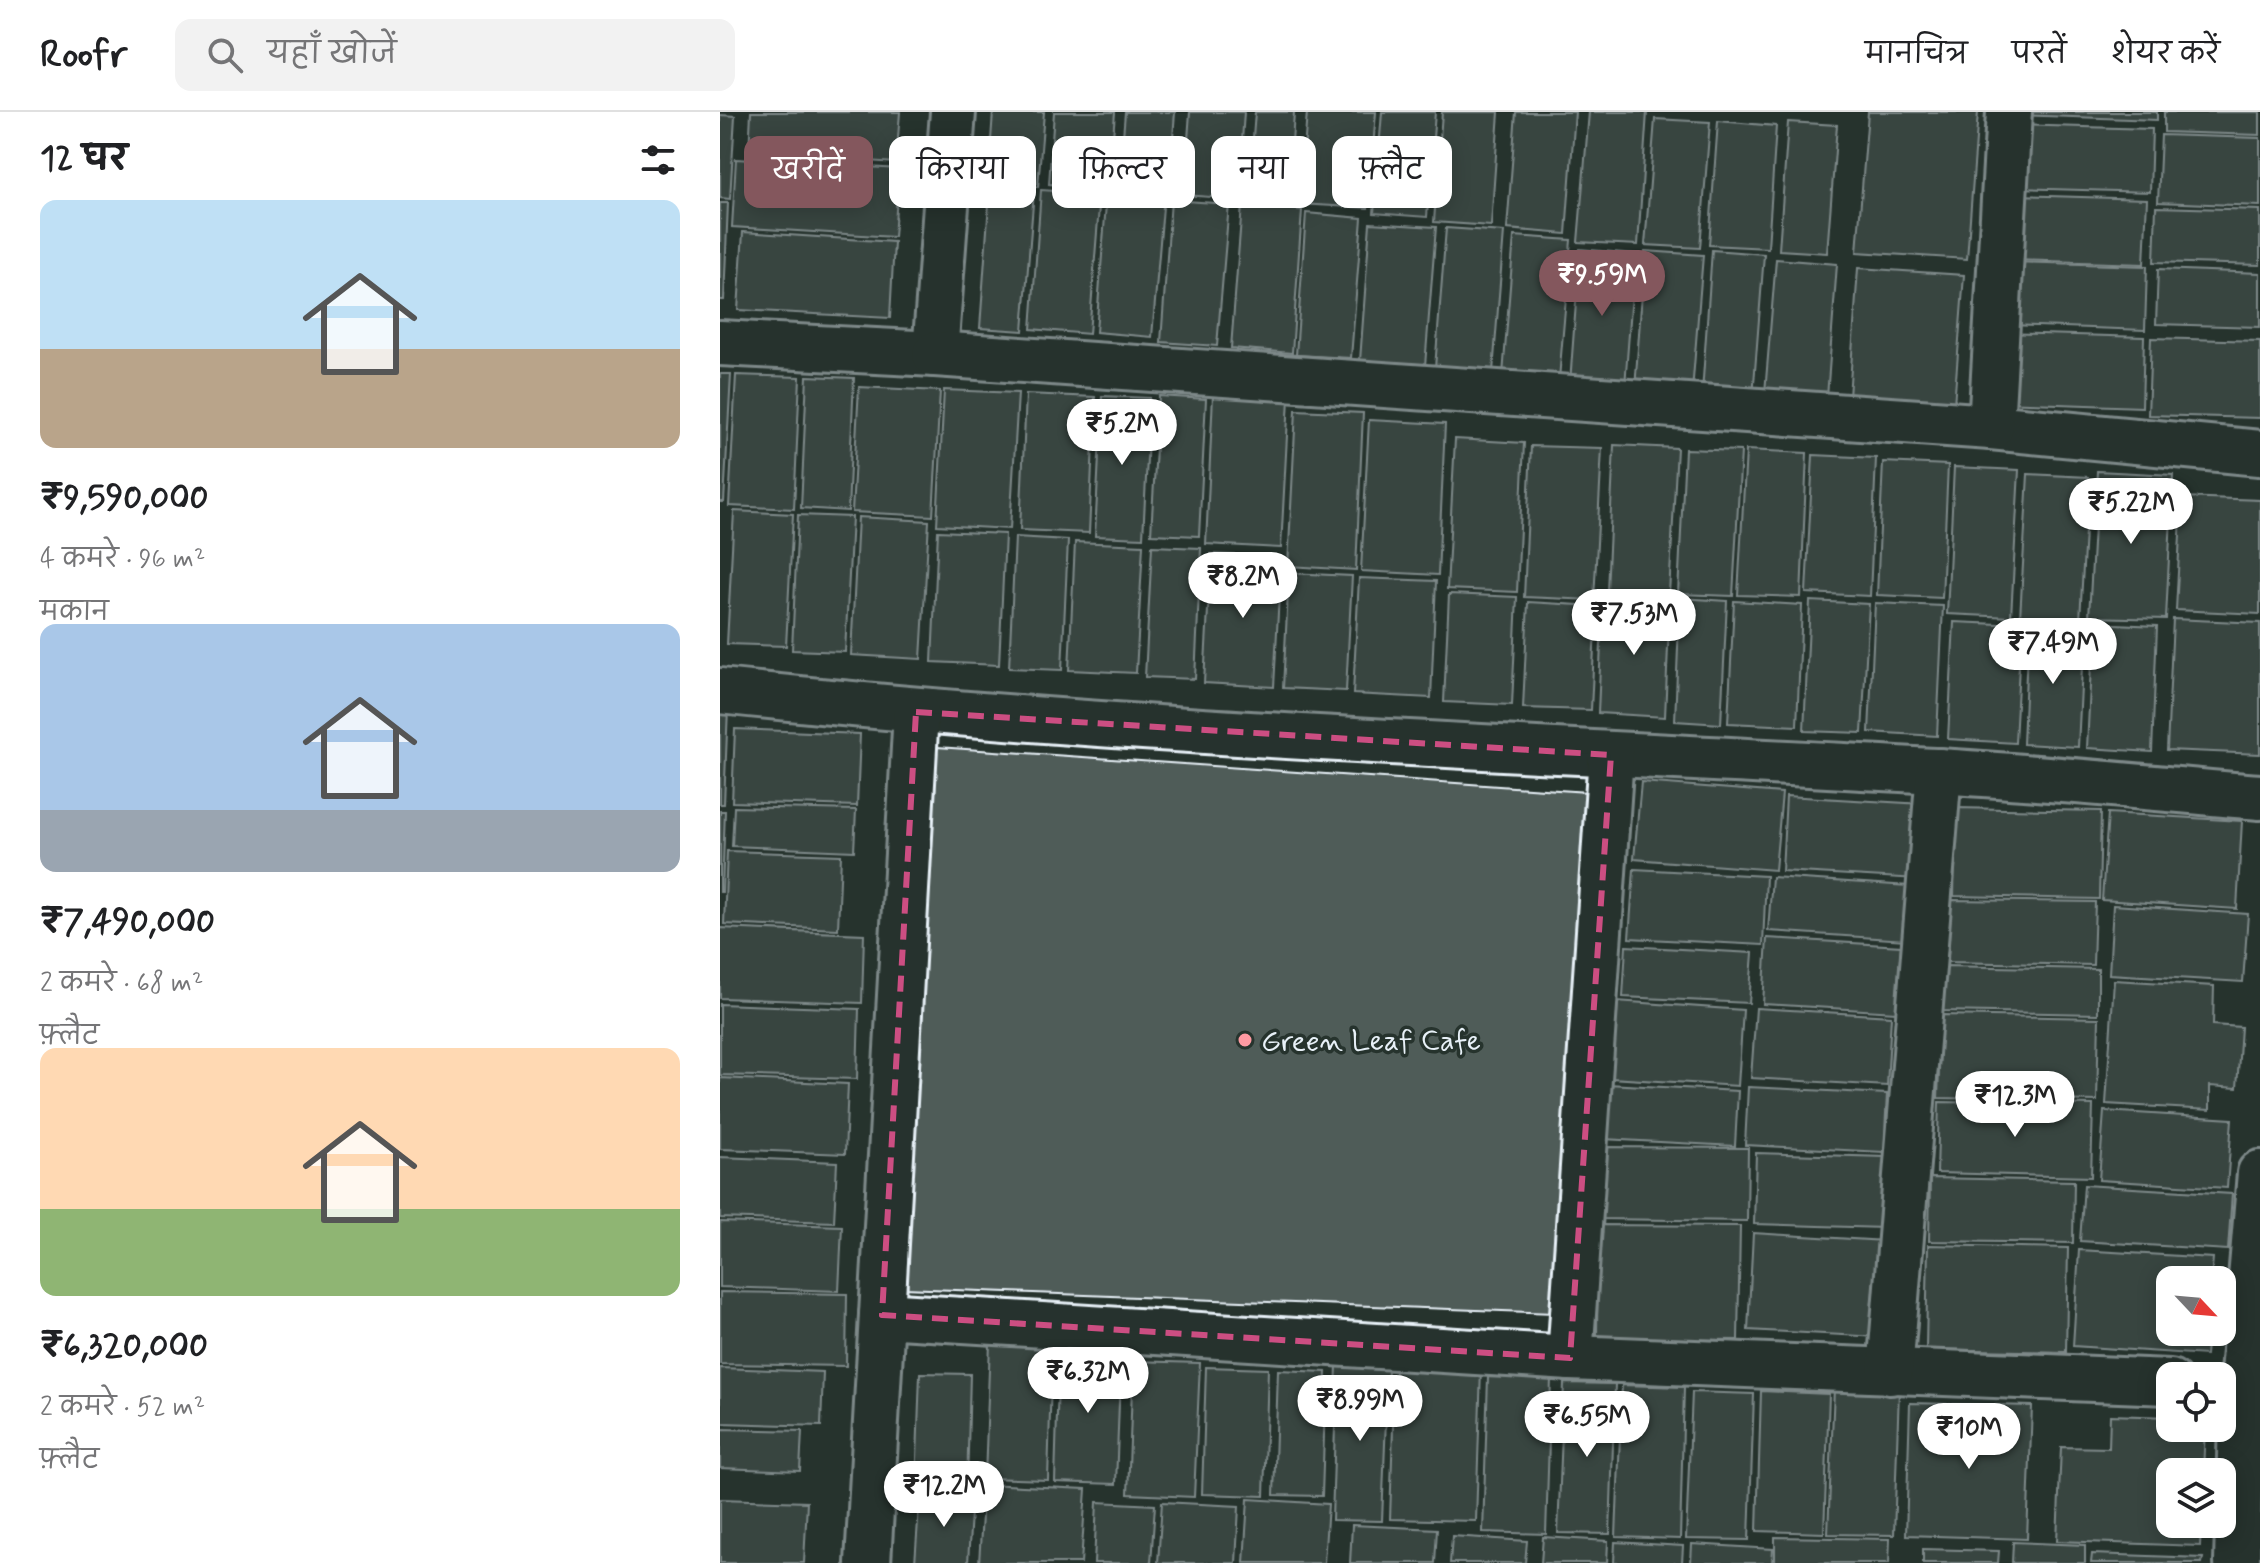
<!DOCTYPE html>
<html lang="hi">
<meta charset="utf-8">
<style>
body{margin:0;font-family:Mynerve,"Playpen Sans Deva",sans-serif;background:#f2f2f2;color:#202124;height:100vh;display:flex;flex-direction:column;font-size:30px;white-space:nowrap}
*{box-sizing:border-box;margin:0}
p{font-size:26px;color:#757577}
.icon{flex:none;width:44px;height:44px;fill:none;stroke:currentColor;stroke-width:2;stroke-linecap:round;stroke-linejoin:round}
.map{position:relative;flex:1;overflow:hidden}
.panel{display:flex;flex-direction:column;background:#fff;width:720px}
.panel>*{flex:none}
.banner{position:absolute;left:24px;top:24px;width:760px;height:72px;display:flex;gap:16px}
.needle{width:52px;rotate:116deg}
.buttons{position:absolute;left:1436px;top:1154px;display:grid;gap:16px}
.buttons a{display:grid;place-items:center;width:80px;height:80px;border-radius:16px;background:#fff;box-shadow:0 4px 20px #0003;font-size:40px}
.price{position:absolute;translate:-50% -68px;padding:0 18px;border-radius:28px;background:#fff;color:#222;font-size:26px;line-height:52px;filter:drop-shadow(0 2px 4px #0008)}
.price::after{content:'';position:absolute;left:50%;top:48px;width:24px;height:18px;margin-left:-12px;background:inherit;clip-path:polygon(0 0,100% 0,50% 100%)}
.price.selected{background:#84575d;color:#fff}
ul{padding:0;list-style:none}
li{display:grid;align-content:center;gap:16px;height:424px;padding:0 40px}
li span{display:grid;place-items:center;height:248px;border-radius:16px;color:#555}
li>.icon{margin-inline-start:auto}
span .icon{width:144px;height:144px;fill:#fffc;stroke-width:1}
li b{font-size:34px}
h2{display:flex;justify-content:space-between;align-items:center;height:96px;padding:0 40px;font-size:34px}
.tag{padding:0 28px;border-radius:16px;background:#fff;box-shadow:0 4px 20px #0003;font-size:28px;line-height:72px}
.tag.selected{background:#84575d;color:#fff}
header{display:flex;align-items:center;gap:48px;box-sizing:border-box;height:112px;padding:0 40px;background:#fff;border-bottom:2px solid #e0e0e0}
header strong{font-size:38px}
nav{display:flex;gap:44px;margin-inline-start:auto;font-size:28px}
.search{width:560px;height:72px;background:#f2f2f2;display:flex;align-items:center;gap:20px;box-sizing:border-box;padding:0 28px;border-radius:16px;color:#757577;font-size:30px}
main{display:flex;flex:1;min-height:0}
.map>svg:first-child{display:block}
.building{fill:#505c59;stroke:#e8f1f8;stroke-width:2}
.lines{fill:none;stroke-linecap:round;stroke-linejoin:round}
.minor-casing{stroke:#e8f1f8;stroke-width:50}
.minor{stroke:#26332d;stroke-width:44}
.marked{fill:none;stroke:#cc4e82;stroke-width:6;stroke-dasharray:16 10;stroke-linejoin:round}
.poi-dot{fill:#ff9aa2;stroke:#26332d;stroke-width:3}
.labels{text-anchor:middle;stroke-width:7;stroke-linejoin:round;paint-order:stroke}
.poi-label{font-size:30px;fill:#e8f1f8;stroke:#26332d;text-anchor:start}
</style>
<header>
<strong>Roofr</strong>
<div class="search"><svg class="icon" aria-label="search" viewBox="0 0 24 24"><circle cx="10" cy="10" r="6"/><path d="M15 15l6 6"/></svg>यहाँ खोजें</div>
<nav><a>मानचित्र</a><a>परतें</a><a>शेयर करें</a></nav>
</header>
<main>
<section class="panel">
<h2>12 घर<svg class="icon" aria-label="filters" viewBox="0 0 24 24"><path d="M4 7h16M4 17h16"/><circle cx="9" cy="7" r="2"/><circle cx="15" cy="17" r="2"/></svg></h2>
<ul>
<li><span style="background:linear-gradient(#bfe0f5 60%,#b9a48a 0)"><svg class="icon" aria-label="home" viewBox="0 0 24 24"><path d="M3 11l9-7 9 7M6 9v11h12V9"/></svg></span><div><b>₹9,590,000</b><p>4 कमरे · 96 m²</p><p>मकान</p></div></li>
<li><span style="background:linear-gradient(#a9c7e8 75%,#9aa5b1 0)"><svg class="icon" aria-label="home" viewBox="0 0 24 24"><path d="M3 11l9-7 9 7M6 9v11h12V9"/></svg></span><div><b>₹7,490,000</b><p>2 कमरे · 68 m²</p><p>फ़्लैट</p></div></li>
<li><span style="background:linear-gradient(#ffd9b3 65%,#8fb573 0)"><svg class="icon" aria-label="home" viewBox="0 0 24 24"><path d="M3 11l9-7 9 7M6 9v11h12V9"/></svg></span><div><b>₹6,320,000</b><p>2 कमरे · 52 m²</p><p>फ़्लैट</p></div></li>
</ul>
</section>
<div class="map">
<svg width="1540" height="1451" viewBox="0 0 1540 1451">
<rect width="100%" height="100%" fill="#26332d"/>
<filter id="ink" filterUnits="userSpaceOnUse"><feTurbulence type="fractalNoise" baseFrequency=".0125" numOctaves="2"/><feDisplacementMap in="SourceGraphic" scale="16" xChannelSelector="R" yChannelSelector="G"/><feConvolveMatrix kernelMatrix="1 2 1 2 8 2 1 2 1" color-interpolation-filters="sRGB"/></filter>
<g filter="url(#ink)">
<!-- building -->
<g class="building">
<polygon points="31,0 180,0 176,51 29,41"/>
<polygon points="273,0 324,0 318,75 268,70"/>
<polygon points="334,0 395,0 389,77 329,72"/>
<polygon points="405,0 455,0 449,79 399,75"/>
<polygon points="470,0 524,0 518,87 464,83"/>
<polygon points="535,0 574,0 568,93 528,90"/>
<polygon points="587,0 656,0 648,96 580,92"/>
<polygon points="662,0 715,0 707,105 654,101"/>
<polygon points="722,0 779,0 771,114 714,110"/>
<polygon points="796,0 855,0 846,122 787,117"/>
<polygon points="869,0 927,0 918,133 858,130"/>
<polygon points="1148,0 1258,0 1247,147 1137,140"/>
<polygon points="1300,0 1437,0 1437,8 1299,3"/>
<polygon points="1444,0 1540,0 1540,23 1444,20"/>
<polygon points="0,3 15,4 10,87 0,86"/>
<polygon points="935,7 990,10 980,136 925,133"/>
<polygon points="998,9 1056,14 1048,136 989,133"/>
<polygon points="1068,10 1117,13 1107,141 1059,138"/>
<polygon points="1297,13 1432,17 1430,80 1295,76"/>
<polygon points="1441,23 1540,26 1540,94 1438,90"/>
<polygon points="16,47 179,57 174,125 12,115"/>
<polygon points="270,76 314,79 303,219 260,216"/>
<polygon points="321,78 380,82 369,222 311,217"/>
<polygon points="387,79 444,83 432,225 376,220"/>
<polygon points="1295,83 1427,87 1424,152 1292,148"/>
<polygon points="451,88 509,92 497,234 441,230"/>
<polygon points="0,91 8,91 4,188 0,188"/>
<polygon points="522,93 582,98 572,241 511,236"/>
<polygon points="1436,95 1540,98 1540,153 1434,150"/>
<polygon points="586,101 642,106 631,246 576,243"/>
<polygon points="650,111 716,115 705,254 640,249"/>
<polygon points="726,116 784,120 773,260 715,256"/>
<polygon points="23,120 174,130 170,206 18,198"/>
<polygon points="794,124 851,128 839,267 783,263"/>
<polygon points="860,137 915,142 905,274 850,271"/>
<polygon points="992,138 1044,142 1033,285 982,281"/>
<polygon points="925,139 983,143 972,280 915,277"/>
<polygon points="1056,147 1117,152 1107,285 1045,281"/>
<polygon points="1292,150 1427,154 1425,218 1290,213"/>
<polygon points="1138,156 1244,163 1234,293 1129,285"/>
<polygon points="1438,157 1540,161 1540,215 1436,212"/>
<polygon points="1283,221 1424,225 1422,295 1281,290"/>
<polygon points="1431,226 1540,229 1540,306 1428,303"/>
<polygon points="0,262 11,262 4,390 0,390"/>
<polygon points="16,263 80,265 74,397 9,394"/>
<polygon points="87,264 134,266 128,399 81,396"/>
<polygon points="139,275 220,279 213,404 132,400"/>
<polygon points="224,278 298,281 290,417 217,413"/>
<polygon points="306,282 375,285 369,421 300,418"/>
<polygon points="493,283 569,286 561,436 486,432"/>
<polygon points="382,284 430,286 423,426 375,424"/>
<polygon points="439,284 486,287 479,424 431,422"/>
<polygon points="576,298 643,301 636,458 568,454"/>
<polygon points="649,308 725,312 718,463 641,459"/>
<polygon points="735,327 804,331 797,480 727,477"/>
<polygon points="894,333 957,336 949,482 887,479"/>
<polygon points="811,334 882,336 874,488 804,485"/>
<polygon points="965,337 1021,339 1013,484 958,482"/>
<polygon points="1026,338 1087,341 1081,485 1018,483"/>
<polygon points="1093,343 1156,346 1150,484 1086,481"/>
<polygon points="1163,350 1228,353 1222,486 1157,483"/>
<polygon points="1234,355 1299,358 1291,505 1227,502"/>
<polygon points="1377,359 1453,363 1446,507 1369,505"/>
<polygon points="1308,362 1368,365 1360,508 1300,506"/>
<polygon points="1462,385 1540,388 1540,502 1456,498"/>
<polygon points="14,399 73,402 66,534 7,532"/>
<polygon points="78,403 132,405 125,540 72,538"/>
<polygon points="138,405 209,409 201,547 131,543"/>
<polygon points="218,419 285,422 279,553 212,550"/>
<polygon points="295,425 348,428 342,558 289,556"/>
<polygon points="355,430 423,433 416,561 349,558"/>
<polygon points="432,434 481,436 475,567 425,565"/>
<polygon points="491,442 561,445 554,575 484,571"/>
<polygon points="569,461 632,464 626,579 563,576"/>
<polygon points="639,466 716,469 711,586 633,582"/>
<polygon points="729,482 797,485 792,593 724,590"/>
<polygon points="883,485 950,488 945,605 878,601"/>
<polygon points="960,486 1007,489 1001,612 955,609"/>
<polygon points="1014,489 1082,493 1077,614 1008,611"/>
<polygon points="1090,489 1149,492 1142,621 1084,619"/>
<polygon points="808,490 876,494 871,598 803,596"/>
<polygon points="1155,491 1223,494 1217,624 1149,620"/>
<polygon points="1453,507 1540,511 1540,642 1447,638"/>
<polygon points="1234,510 1301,513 1295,631 1228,627"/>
<polygon points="1373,511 1437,514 1432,640 1367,636"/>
<polygon points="1308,513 1364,515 1358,635 1303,632"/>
<polygon points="0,596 8,596 4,692 0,692"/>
<polygon points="15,617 140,622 137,694 12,690"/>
<polygon points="217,635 867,680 834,1201 184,1176"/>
<polygon points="921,670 1062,681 1055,758 914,747"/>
<polygon points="1066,684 1203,692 1198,767 1062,759"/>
<polygon points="14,695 136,698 134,739 12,734"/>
<polygon points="1236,696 1381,699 1379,787 1234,784"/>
<polygon points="0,699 5,699 2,780 0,780"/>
<polygon points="1388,701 1522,709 1517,797 1382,788"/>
<polygon points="7,739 121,743 118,817 4,812"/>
<polygon points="914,757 1046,764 1043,833 909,826"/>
<polygon points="1052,765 1189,774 1186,828 1048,819"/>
<polygon points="1230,788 1375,790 1373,853 1228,850"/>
<polygon points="1393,793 1528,802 1523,870 1389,862"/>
<polygon points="0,816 144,822 142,891 0,886"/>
<polygon points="1047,826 1181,834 1176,900 1043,892"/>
<polygon points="906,834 1033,841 1029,891 903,885"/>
<polygon points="1223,854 1378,857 1378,902 1223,899"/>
<polygon points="1394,868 1494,874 1493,913 1521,915 1517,976 1490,974 1490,998 1386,992"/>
<polygon points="896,889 1023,898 1018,974 891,966"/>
<polygon points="0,892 139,897 137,967 0,963"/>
<polygon points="1036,896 1171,904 1167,974 1031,966"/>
<polygon points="1221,903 1379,906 1377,989 1218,986"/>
<polygon points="0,966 128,972 125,1042 0,1037"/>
<polygon points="887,972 1018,979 1015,1034 883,1027"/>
<polygon points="1028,975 1167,982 1164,1040 1025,1033"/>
<polygon points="1219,990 1373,993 1371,1065 1217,1061"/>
<polygon points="1384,999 1512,1007 1507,1076 1379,1068"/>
<polygon points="881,1035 1028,1036 1027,1109 880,1107"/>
<polygon points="1036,1041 1166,1045 1164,1116 1034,1112"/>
<polygon points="0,1045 117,1050 114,1110 0,1106"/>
<polygon points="1210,1066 1354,1069 1353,1131 1209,1129"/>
<polygon points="1364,1073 1512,1082 1508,1138 1360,1129"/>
<polygon points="0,1110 122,1114 119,1179 0,1175"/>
<polygon points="878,1113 1020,1114 1018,1228 877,1227"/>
<polygon points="1033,1121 1165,1129 1159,1225 1028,1218"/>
<polygon points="1208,1133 1348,1136 1346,1240 1206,1237"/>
<polygon points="1359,1138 1493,1146 1491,1168 1450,1168 1450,1220 1488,1220 1486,1243 1353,1234"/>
<polygon points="0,1180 127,1182 126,1254 0,1252"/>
<polygon points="270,1230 332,1232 328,1368 265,1366"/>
<polygon points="339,1234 401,1236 396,1372 335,1370"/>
<polygon points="413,1249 480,1251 474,1385 408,1382"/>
<polygon points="617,1252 668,1255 662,1409 612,1408"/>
<polygon points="486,1255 548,1257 544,1384 482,1382"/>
<polygon points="675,1255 761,1257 756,1409 670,1407"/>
<polygon points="0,1256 103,1260 101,1314 0,1311"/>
<polygon points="558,1258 606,1260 602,1384 554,1383"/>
<polygon points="200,1261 250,1262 247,1377 196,1375"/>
<polygon points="768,1265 831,1266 826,1422 763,1420"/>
<polygon points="844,1271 895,1272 890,1422 838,1421"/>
<polygon points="902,1273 964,1275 960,1427 896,1425"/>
<polygon points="1114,1276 1179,1278 1174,1423 1108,1422"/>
<polygon points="1041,1279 1109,1282 1104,1421 1037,1419"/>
<polygon points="972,1280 1034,1282 1029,1428 966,1427"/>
<polygon points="1190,1291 1312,1294 1307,1427 1186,1423"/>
<polygon points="1390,1303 1450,1305 1450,1316 1485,1316 1483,1360 1450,1360 1450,1412 1481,1412 1480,1434 1337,1429 1341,1335 1389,1336"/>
<polygon points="0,1317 82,1319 80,1359 0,1356"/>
<polygon points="264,1372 366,1377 361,1451 259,1451"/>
<polygon points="200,1381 252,1383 248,1451 195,1451"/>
<polygon points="0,1387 87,1390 84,1451 0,1451"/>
<polygon points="528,1387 608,1392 604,1451 524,1451"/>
<polygon points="377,1390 435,1393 431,1451 374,1451"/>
<polygon points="442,1390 519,1394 516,1451 438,1451"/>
<polygon points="632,1413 717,1417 715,1451 630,1451"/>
<polygon points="732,1424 807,1429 805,1451 730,1451"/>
<polygon points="823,1425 888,1429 887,1451 821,1451"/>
<polygon points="1055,1425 1170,1427 1169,1451 1055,1451"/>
<polygon points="895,1430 963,1434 962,1451 894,1451"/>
<polygon points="1293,1430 1365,1433 1365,1451 1292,1451"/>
<polygon points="972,1432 1053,1437 1052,1451 971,1451"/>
<polygon points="1203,1437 1279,1439 1278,1451 1203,1451"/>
<polygon points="1372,1442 1483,1446 1482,1451 1371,1451"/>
</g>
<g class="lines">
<!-- minor casing -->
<g class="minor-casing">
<g id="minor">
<polyline points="1289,0 1271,315 1540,341"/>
<polyline points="0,231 215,242 233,0"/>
<polyline points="215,242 1271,315"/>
<path d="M0,579c404,43 810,57 1215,80 109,6 217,17 325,26"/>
<polyline points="162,1203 850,1246 1450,1270"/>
<polyline points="850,1246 891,643"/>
<polyline points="1170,1260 1219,659"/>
<polyline points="148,1451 196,600"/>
<polyline points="1517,1451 1522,1273 1540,1061"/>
</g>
</g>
<!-- minor -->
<use href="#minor" class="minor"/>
</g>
</g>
<!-- marked area -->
<path d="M0 0H1540V1451H0ZM196,600l695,43 -41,603 -688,-43z" fill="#26332d" fill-opacity=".55" fill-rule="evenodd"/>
<path class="marked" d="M196,600l695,43 -41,603 -688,-43z"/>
<!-- markers -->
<circle class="poi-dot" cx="525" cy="928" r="8"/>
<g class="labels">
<!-- poi labels -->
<g class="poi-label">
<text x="541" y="938">Green Leaf Cafe</text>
</g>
</g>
</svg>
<div class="buttons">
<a><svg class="needle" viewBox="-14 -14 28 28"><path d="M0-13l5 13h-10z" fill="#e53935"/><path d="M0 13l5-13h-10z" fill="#757577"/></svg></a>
<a><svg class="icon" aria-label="locate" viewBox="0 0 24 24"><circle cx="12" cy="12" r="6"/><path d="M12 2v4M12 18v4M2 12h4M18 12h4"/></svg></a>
<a><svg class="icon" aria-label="layers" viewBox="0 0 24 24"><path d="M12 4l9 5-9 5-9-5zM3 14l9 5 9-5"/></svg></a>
</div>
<b class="price selected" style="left:882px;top:206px">₹9.59M</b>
<b class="price" style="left:402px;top:355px">₹5.2M</b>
<b class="price" style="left:1411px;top:434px">₹5.22M</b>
<b class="price" style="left:523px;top:508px">₹8.2M</b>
<b class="price" style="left:914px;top:545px">₹7.53M</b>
<b class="price" style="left:1333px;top:574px">₹7.49M</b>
<b class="price" style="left:1295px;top:1027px">₹12.3M</b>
<b class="price" style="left:368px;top:1303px">₹6.32M</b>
<b class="price" style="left:640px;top:1331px">₹8.99M</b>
<b class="price" style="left:867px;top:1347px">₹6.55M</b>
<b class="price" style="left:1249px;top:1359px">₹10M</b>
<b class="price" style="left:224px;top:1417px">₹12.2M</b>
<div class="banner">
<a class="tag selected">खरीदें</a>
<a class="tag">किराया</a>
<a class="tag">फ़िल्टर</a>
<a class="tag">नया</a>
<a class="tag">फ़्लैट</a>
</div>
</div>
</main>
